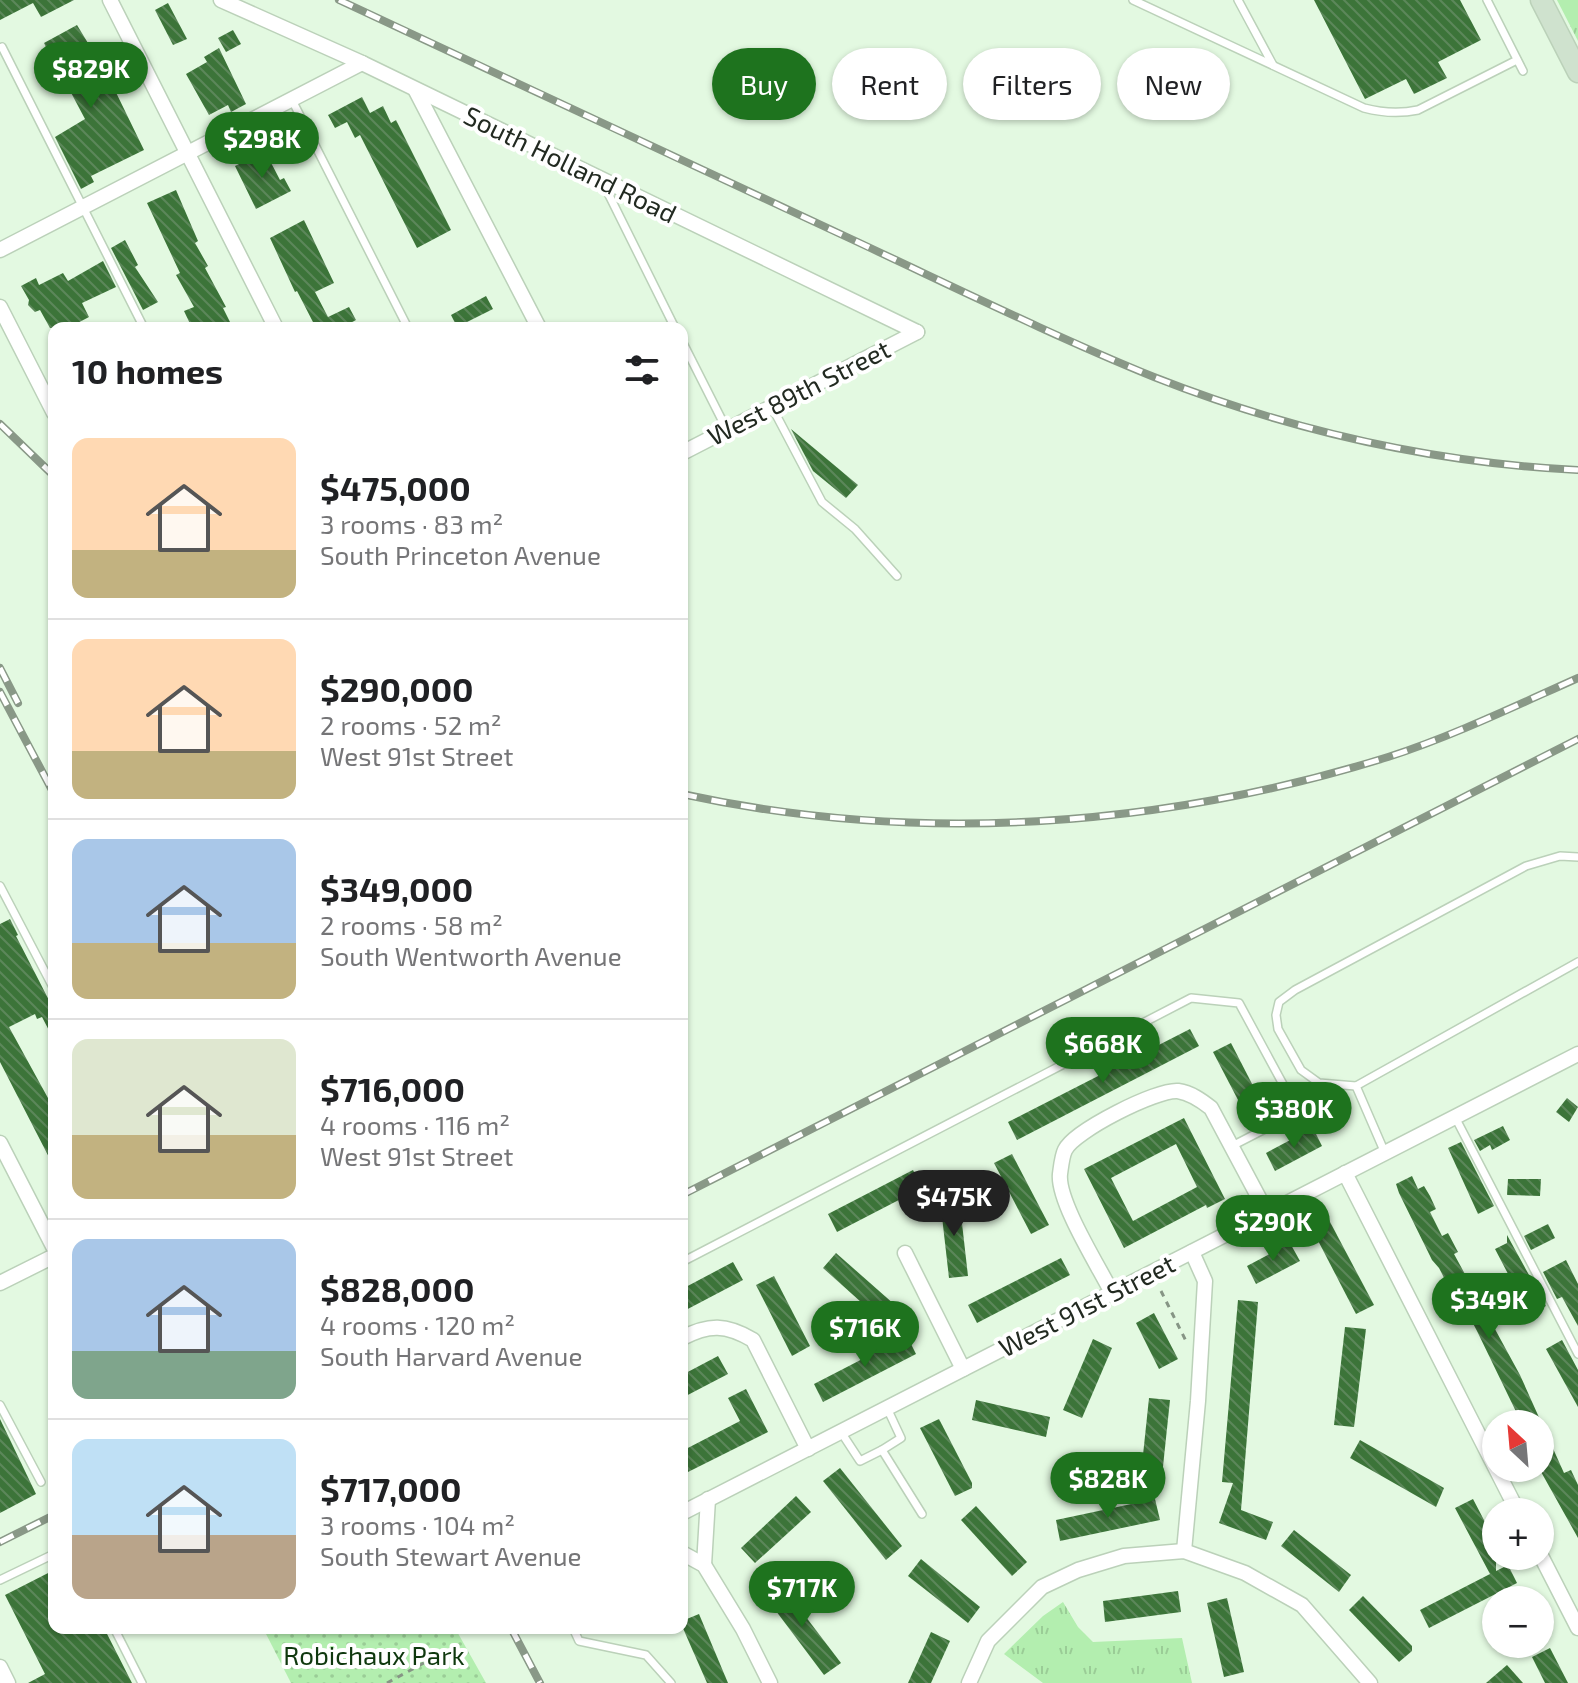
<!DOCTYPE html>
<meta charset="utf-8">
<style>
body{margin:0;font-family:"Exo 2",sans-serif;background:#f6f6f6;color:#202124;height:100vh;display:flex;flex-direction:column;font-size:30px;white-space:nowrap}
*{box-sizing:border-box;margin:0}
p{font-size:26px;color:#757577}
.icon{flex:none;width:44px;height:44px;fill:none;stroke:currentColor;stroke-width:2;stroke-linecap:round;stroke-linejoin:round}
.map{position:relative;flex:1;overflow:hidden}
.details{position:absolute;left:48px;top:322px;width:640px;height:1312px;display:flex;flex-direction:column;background:#fff;border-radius:16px;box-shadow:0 2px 6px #0004}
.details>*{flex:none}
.top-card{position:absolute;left:712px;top:48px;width:746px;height:72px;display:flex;gap:16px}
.needle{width:52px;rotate:334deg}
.buttons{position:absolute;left:1482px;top:1410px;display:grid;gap:16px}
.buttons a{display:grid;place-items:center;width:72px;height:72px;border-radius:50%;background:#fff;box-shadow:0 2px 6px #0004;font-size:40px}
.price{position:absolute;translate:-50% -68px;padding:0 18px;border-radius:28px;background:#1e731e;color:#fff;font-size:26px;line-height:52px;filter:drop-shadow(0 2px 4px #0008)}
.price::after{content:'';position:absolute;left:50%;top:48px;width:24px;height:18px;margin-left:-12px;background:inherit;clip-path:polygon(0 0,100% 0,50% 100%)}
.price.selected{background:#222;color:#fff}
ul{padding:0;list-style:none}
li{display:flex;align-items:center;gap:24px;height:200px;padding:0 24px}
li+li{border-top:2px solid #e0e0e0}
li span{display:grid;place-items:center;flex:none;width:224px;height:160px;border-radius:16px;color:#555}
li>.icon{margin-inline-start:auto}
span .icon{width:96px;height:96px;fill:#fffc;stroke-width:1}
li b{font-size:34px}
h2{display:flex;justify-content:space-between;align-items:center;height:96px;padding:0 24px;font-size:34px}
.chip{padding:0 28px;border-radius:36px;background:#fff;box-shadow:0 2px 6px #0004;font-size:28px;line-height:72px}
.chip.selected{background:#1e731e;color:#fff}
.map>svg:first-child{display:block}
.grass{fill:url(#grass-tufts)}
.park{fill:url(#park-dots)}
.building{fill:url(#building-back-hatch);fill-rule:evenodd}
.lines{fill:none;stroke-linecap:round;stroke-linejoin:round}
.lane-casing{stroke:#bbd1b9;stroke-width:10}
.street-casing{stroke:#bbd1b9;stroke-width:17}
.secondary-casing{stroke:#bbd1b9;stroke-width:23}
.path{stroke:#869585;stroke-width:3;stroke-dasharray:6 6;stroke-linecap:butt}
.lane{stroke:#fff;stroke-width:7}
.street{stroke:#fff;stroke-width:14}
.secondary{stroke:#cfe2ce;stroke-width:20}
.rail-casing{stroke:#899887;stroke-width:8}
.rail{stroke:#fff;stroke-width:5;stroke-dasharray:15;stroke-linecap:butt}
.labels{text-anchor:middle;stroke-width:8;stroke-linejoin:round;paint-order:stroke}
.street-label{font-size:26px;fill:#222a21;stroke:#fff}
.park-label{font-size:26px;fill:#0f380e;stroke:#fff}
</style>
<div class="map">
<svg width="1578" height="1683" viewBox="0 0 1578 1683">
<defs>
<pattern id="grass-tufts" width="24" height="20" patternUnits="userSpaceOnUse" patternTransform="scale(2)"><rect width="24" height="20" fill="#b3eeaf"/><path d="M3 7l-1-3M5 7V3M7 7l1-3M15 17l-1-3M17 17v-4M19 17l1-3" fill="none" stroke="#9acc96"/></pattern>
<pattern id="park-dots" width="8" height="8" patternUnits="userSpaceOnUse" patternTransform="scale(2)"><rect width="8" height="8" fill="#b3eeaf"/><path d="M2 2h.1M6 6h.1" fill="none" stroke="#9acc96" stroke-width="1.8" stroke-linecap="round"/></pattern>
<pattern id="building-back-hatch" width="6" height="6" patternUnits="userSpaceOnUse" patternTransform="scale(2)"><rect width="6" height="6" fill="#3c7439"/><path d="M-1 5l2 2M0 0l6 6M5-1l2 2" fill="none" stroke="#5c875a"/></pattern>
</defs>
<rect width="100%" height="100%" fill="#e3f9e1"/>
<!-- grass -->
<g class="grass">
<polygon points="1557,0 1578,0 1578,41"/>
<polygon points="1063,1602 1078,1627 1093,1642 1182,1638 1192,1683 1043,1683 1004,1654 1043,1616"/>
</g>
<!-- park -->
<polygon class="park" points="263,1628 455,1628 486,1683 291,1683"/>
<!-- building -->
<g class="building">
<polygon points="0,0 74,0 41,17 33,3 0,20"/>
<polygon points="1314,0 1460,0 1481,40 1438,62 1447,78 1414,94 1406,79 1365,99"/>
<polygon points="168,3 187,39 173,45 155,10"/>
<polygon points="77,25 108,76 144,150 91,176 94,182 81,189 55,137 85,119 68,87 62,90 56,78 60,75 44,43"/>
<polygon points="233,30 241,44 226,52 218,38"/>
<polygon points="219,48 246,104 231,112 228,105 209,115 186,74 207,62 204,57"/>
<polygon points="362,97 370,113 383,106 391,123 396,120 451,230 417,248 360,135 355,138 347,122 335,128 328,115"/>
<polygon points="265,151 280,180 284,178 291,191 256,209 235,166"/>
<polygon points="176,190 198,241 195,243 208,266 205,268 226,307 223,308 233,328 192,328 184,311 194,307 176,275 180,273 147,203"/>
<polygon points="304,220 334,283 315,292 328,317 349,307 356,320 341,328 307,328 314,324 297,291 295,292 270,238"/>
<polygon points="125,240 138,265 135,267 158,302 143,310 111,248"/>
<polygon points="103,261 116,287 82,303 89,317 68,328 50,328 40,310 35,312 28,305 29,300 21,286 36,278 39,285 63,273 68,281"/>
<polygon points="486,296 493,309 457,327 451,315"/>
<polygon points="791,429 858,485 846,498 813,471"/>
<polygon points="10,919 18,935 16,936 54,1010 54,1040 42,1017 37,1019 35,1014 9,1027 54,1109 54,1167 0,1062 0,924"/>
<polygon points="1190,1029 1199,1046 1017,1140 1008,1122"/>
<polygon points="1231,1043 1267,1113 1249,1121 1213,1052"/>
<polygon points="1567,1098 1578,1107 1569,1122 1556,1112"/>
<path d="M1184,1118l41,81 -18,9 -1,-3 -82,43 -40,-79zM1176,1144l21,43 -64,34 -22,-43z"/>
<polygon points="1503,1126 1510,1140 1492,1150 1490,1145 1480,1151 1474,1140"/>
<polygon points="1313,1128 1322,1146 1275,1171 1266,1153"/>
<polygon points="1461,1142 1494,1206 1478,1214 1448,1148"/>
<polygon points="1012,1154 1049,1225 1031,1234 994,1163"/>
<polygon points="913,1170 922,1188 837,1232 828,1214"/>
<polygon points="1412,1176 1418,1189 1424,1186 1430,1196 1436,1209 1430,1212 1442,1236 1448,1233 1458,1252 1454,1254 1520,1375 1564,1473 1571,1470 1578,1485 1578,1538 1540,1470 1540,1424 1522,1424 1477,1331 1467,1312 1459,1307 1439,1268 1432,1260 1399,1193 1396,1184"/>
<polygon points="1508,1179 1541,1179 1540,1196 1507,1195"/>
<polygon points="959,1197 968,1276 949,1278 940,1199"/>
<polygon points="1329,1220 1374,1305 1356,1314 1312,1229"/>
<polygon points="1548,1224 1555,1238 1531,1250 1524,1236"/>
<polygon points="1507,1235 1546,1306 1529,1314 1495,1249 1507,1243"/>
<polygon points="1290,1243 1300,1261 1256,1284 1247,1266"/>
<polygon points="836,1253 895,1305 881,1320 823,1268"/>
<polygon points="1061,1258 1070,1275 977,1323 968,1305"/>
<polygon points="1566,1260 1578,1284 1578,1326 1562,1297 1557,1299 1543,1272"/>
<polygon points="733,1262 743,1280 682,1312 682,1289"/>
<polygon points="774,1276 810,1346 792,1356 756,1285"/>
<polygon points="1238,1300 1258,1302 1241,1510 1273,1522 1266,1540 1219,1523 1233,1483 1222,1482"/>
<polygon points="1154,1313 1178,1359 1159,1369 1136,1323"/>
<polygon points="1345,1327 1366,1329 1354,1427 1334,1425"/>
<polygon points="907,1336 916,1354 823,1402 814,1384"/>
<polygon points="1093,1339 1112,1348 1082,1418 1063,1410"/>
<polygon points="1562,1340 1578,1370 1578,1407 1546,1349"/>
<polygon points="718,1356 728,1374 682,1398 682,1375"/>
<polygon points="746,1389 768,1432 682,1475 682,1451 740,1421 728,1398"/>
<polygon points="1149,1398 1170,1400 1162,1476 1141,1474"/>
<polygon points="976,1400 1050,1417 1046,1437 972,1420"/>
<polygon points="0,1419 36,1494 0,1513"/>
<polygon points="939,1419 972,1483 972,1488 955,1496 920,1428"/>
<polygon points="1360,1440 1444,1488 1436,1507 1350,1458"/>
<polygon points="840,1468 902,1546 886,1560 823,1481"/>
<polygon points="796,1496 811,1512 755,1563 741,1548"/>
<polygon points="1155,1499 1160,1520 1060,1541 1056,1520"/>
<polygon points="1473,1499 1496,1543 1496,1571 1508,1565 1517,1583 1429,1628 1420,1610 1490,1574 1455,1508"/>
<polygon points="976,1506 1027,1562 1012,1576 961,1520"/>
<polygon points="1294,1530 1351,1575 1339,1592 1281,1546"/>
<polygon points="921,1559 980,1607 968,1623 908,1576"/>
<polygon points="54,1570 54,1628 104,1628 132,1683 28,1683 45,1674 5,1595"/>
<polygon points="780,1583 841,1663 824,1675 764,1595"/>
<polygon points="1178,1591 1181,1612 1105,1622 1103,1601"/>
<polygon points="1363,1596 1412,1646 1412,1651 1399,1662 1349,1610"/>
<polygon points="1227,1598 1244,1672 1224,1677 1207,1603"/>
<polygon points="699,1614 728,1683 707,1683 682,1626 682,1621"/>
<polygon points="931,1632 950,1641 931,1683 908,1683"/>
<polygon points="1550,1648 1568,1683 1545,1683 1532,1657"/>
<polygon points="1507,1665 1523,1683 1486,1683"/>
</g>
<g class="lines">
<!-- lane casing -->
<g class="lane-casing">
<g id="lane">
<path d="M1133,0l231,108c19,5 35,6 54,2l99,-50"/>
<polyline points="1238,0 1273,65"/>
<polyline points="1487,0 1523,71"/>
<polyline points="2,47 144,328"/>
<polyline points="292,100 408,328"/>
<polyline points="603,183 675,328"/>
<polyline points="682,341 727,430"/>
<polyline points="772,407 822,502 855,529 897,576"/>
<polyline points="0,886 54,989"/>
<polyline points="1356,1086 1319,1083 1301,1070 1278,1029 1276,1015 1279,1002 1295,990 1526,866 1560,856 1578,857"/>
<polyline points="1455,1117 1578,1354"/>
<polyline points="1385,1153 1356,1086 1578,962"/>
<polyline points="682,1262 1191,998 1239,1003 1298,1112 1232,1146"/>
<polyline points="0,1405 41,1482"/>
<polyline points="841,1432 860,1461 882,1450 922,1514"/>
<polyline points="882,1450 901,1438 887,1408"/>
<polyline points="0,1580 54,1554"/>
<polyline points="114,1628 142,1683"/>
<polyline points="573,1628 579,1641 646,1655 671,1683"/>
</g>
</g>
<!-- street casing -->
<g class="street-casing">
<g id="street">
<polyline points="110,0 276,328"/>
<polyline points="221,0 362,63 917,332"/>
<polyline points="416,91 539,328"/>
<polyline points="0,250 362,63"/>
<polyline points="0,307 54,413"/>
<polyline points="682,453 917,332"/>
<polyline points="0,1143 54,1248"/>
<polyline points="1345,1173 1518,1512"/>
<polyline points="905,1253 963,1369"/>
<polyline points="0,1283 54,1256"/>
<path d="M1112,1293c-13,-26 -55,-92 -52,-119 1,-7 2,-18 5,-24 9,-19 92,-61 113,-59 13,2 23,9 33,17l56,105"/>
<path d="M682,1338c27,-14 44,-14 71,2l55,109"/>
<polyline points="682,1513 1578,1054"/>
<polyline points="1184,1551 1198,1401 1205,1281 1192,1252"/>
<polyline points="682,1553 704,1565 743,1629 770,1683"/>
<polyline points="1540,1554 1578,1628"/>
<polyline points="704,1565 708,1499"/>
<polyline points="0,1667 8,1683"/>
<polyline points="969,1683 988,1641 1042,1587 1078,1570 1124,1556 1184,1551 1245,1573 1302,1605 1370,1683"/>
</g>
</g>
<!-- secondary casing -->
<g class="secondary-casing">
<polyline id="secondary" points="1541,0 1578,72"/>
</g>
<!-- path -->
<g class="path">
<polyline points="1161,1291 1186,1341"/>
<polyline points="387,1683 440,1654"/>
</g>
<!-- lane -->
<use href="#lane" class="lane"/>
<!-- street -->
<use href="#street" class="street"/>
<!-- secondary -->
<use href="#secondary" class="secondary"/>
<!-- rail casing -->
<g class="rail-casing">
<g id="rail">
<path d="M339,0c170,79 340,159 510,238 101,47 202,97 305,139 135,53 279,86 424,93"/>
<polyline points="0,424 54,476"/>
<polyline points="0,668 18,703"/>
<polyline points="0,692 54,794"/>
<path d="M682,794c234,51 478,34 706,-37 65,-21 127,-51 190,-79"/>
<polyline points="682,1195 1578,739"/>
<polyline points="0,1542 54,1515"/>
<polyline points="511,1628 540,1683"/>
</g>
</g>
<!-- rail -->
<use href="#rail" class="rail"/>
</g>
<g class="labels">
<!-- street labels -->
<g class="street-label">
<text transform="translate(570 165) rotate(26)" y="9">South Holland Road</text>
<text transform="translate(799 393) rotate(-27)" y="9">West 89th Street</text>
<text transform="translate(1087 1306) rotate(-27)" y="9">West 91st Street</text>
</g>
<!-- park labels -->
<g class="park-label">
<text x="374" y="1665">Robichaux Park</text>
</g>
</g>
</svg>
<div class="buttons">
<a><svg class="needle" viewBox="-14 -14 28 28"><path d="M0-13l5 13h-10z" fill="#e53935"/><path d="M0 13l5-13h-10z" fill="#757577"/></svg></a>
<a>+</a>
<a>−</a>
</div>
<b class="price" style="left:91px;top:110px">$829K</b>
<b class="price" style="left:262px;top:180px">$298K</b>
<b class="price" style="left:1103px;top:1085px">$668K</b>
<b class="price" style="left:1294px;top:1150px">$380K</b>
<b class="price selected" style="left:954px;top:1238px">$475K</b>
<b class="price" style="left:1273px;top:1263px">$290K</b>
<b class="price" style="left:1489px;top:1341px">$349K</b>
<b class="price" style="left:865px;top:1369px">$716K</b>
<b class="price" style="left:1108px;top:1520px">$828K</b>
<b class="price" style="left:802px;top:1629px">$717K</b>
<div class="top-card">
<a class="chip selected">Buy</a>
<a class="chip">Rent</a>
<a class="chip">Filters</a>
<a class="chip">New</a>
</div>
<section class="details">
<h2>10 homes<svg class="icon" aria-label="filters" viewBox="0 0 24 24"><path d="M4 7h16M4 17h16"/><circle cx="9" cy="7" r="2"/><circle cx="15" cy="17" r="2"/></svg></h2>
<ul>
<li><span style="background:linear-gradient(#ffd9b3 70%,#c2b280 0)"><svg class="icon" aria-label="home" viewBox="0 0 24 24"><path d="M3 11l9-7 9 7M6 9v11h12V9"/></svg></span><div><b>$475,000</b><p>3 rooms · 83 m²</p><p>South Princeton Avenue</p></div></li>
<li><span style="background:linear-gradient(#ffd9b3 70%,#c2b280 0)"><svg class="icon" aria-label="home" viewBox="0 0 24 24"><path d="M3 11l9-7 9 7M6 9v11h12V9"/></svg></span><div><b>$290,000</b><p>2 rooms · 52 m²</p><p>West 91st Street</p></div></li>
<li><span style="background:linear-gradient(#a9c7e8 65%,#c2b280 0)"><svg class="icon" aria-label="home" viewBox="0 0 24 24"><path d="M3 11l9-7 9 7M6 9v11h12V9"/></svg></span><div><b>$349,000</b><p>2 rooms · 58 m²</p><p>South Wentworth Avenue</p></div></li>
<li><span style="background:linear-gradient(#dfe7d0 60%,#c2b280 0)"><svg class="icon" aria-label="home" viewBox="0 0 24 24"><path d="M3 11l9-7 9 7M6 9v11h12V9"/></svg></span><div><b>$716,000</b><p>4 rooms · 116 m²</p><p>West 91st Street</p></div></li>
<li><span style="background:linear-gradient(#a9c7e8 70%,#7fa58c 0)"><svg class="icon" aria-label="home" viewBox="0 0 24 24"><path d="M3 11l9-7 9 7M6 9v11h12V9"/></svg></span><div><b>$828,000</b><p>4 rooms · 120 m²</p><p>South Harvard Avenue</p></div></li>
<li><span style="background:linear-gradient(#bfe0f5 60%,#b9a48a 0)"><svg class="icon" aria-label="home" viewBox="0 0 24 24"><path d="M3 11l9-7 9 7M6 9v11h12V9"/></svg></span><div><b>$717,000</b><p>3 rooms · 104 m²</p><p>South Stewart Avenue</p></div></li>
</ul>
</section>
</div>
